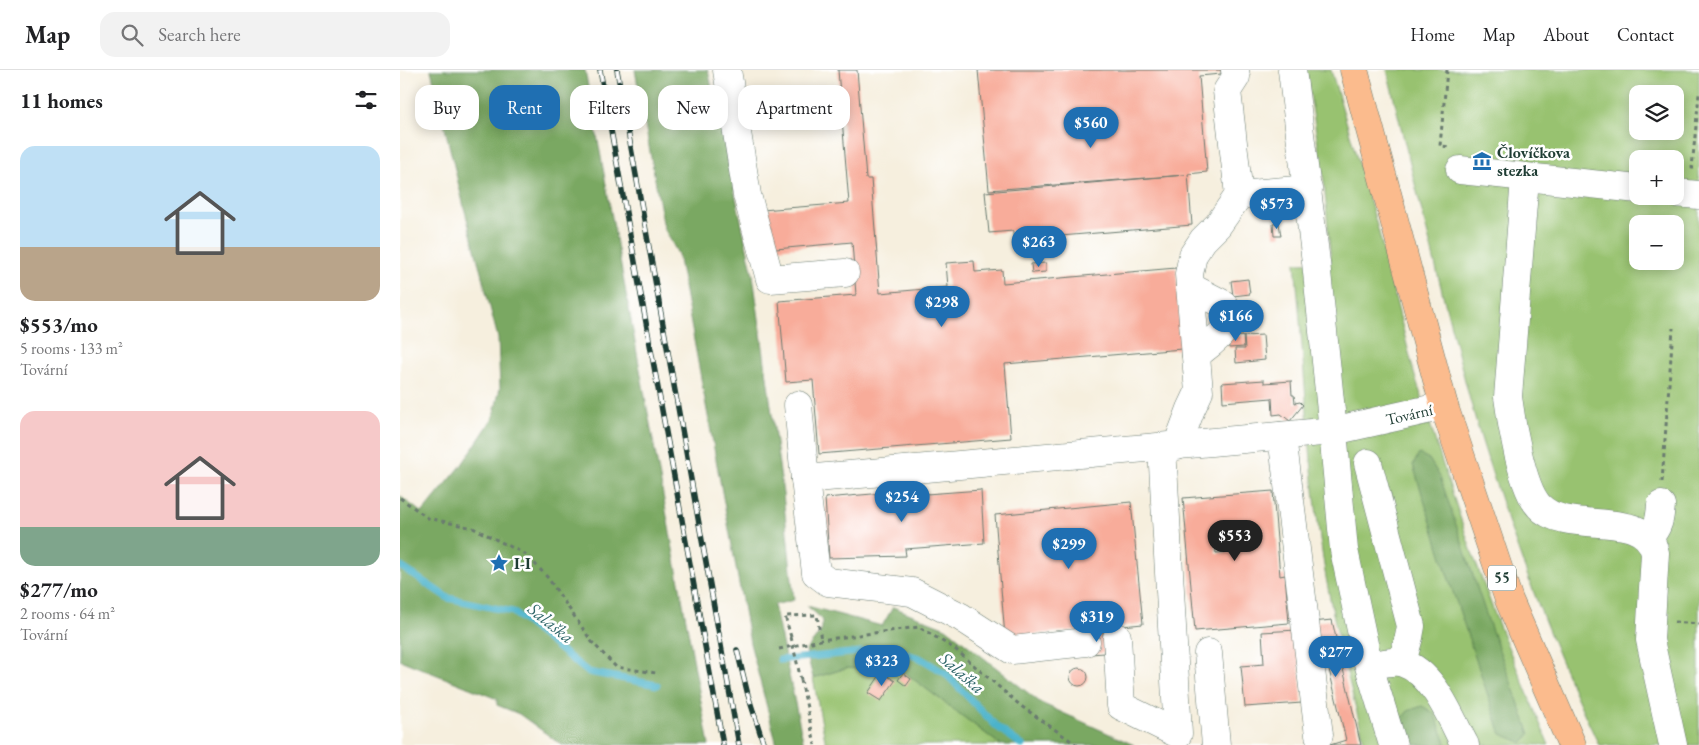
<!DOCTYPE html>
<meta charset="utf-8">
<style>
body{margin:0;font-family:"EB Garamond",serif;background:#f2f2f2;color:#202124;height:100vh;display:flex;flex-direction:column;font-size:19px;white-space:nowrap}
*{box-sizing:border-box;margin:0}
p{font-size:16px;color:#757577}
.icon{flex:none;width:28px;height:28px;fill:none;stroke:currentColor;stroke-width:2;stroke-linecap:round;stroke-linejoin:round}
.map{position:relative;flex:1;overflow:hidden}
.drawer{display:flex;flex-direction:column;background:#fff;width:400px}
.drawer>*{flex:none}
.banner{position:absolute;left:15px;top:15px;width:475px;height:45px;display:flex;gap:10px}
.tools{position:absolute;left:1229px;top:15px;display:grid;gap:10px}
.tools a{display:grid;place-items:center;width:55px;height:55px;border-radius:10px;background:#fff;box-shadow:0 2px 12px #0003;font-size:25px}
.price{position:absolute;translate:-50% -42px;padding:0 11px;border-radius:18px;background:#1f6fb2;color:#fff;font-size:16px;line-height:32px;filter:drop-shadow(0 1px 2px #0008)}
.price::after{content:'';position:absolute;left:50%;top:30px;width:15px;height:11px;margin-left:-8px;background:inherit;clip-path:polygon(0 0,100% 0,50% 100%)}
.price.current{background:#222;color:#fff}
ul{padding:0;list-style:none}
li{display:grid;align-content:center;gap:10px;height:265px;padding:0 20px}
li span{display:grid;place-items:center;height:155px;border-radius:15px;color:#555}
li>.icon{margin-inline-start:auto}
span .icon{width:90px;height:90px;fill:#fffc;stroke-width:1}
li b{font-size:21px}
h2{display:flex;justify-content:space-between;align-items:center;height:60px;padding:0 20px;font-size:21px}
.chip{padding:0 18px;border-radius:15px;background:#fff;box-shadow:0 2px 12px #0003;font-size:18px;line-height:45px}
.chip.current{background:#1f6fb2;color:#fff}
header{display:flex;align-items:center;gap:30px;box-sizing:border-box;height:70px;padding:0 25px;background:#fff;border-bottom:1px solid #e0e0e0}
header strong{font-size:24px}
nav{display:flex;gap:28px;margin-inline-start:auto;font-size:18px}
.search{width:350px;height:45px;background:#f2f2f2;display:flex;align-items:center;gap:12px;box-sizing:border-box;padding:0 18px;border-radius:15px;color:#757577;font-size:19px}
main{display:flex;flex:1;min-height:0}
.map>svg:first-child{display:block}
.green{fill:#98c26f;stroke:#5c8052;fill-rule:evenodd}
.forest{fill:#7aa862;stroke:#4c724b}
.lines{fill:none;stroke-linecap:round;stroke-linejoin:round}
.stream{stroke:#4cb3cb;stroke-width:7}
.building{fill:#f8ac9a;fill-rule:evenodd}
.minor-casing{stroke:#6a7b70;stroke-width:29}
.major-casing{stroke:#6a7b70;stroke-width:29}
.path{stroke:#6a7b70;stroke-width:3;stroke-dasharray:4 4;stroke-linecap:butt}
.minor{stroke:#fff;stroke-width:28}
.major{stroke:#fbbb8d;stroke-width:28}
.rail-casing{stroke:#1f3d34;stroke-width:5.5}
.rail{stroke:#fff;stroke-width:4;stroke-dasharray:11;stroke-linecap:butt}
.path-bridge{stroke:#6a7b70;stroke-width:3;stroke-dasharray:4 4;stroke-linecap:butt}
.labels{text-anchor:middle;stroke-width:5;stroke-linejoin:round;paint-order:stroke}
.shield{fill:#fff;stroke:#627771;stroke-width:1}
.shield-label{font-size:15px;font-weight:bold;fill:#1f3d34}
.poi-label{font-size:16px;font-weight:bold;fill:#1f3d34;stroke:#fff;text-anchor:start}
.street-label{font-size:16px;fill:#1f3d34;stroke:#fff}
.water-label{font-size:18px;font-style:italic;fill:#2f6669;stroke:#fff}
</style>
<header>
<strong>Map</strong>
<div class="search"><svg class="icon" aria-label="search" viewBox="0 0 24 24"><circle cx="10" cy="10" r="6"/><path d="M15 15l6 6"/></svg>Search here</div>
<nav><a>Home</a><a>Map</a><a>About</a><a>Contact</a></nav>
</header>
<main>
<section class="drawer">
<h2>11 homes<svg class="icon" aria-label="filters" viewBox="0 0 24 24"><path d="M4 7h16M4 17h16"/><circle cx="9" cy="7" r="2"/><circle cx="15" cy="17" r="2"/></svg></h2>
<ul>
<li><span style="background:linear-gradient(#bfe0f5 65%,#b9a48a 0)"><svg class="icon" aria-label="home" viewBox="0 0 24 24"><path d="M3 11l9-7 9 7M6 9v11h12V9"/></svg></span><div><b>$553/mo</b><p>5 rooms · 133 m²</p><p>Tovární</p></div></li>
<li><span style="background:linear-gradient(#f6c9c9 75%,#7fa58c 0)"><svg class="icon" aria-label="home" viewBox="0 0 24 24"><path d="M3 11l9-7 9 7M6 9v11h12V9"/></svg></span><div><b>$277/mo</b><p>2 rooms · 64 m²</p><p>Tovární</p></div></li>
</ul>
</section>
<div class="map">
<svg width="1299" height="675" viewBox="0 0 1299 675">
<rect width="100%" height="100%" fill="#fff"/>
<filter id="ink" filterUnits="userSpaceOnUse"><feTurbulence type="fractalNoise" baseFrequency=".02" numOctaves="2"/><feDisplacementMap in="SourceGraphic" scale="10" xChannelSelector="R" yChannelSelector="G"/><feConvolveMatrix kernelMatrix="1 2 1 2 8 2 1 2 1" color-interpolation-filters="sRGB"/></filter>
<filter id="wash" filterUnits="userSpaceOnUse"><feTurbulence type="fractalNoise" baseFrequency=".0096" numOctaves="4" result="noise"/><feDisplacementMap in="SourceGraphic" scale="20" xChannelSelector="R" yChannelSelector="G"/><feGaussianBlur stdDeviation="1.12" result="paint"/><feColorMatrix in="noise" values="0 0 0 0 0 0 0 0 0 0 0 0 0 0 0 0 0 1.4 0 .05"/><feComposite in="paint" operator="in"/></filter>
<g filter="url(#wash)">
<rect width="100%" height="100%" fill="#f6efde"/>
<!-- green -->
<g class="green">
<path d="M906,0h25l47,159 36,144 28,89 27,82 29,79 51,122h-184c-14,-57 -30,-115 -40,-173 -17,-102 -20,-206 -30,-309l36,-1 -7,-81z"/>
<path d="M987,0h312v675h-100c-49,-101 -88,-209 -121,-317 -11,-36 -19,-73 -29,-109 -21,-83 -42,-166 -62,-249zM1238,24h37v37h-37zM1238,89h37v37h-37zM1238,154h37v37h-37z"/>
<polygon points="447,598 504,602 601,675 426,675 413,608"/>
</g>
<!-- forest -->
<g class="forest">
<polygon points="31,0 185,0 309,675 162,675 119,644 97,635 97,629 0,590 0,426 22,443 61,396 93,348 100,318 98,268 64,137"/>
<polygon points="235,0 308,0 353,205 383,424 394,530 374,535 404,675 377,675 350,573 278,184 264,158"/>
<polygon points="1019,384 1029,389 1040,407 1088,550 1130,664 1123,673 1101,664 1049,510 1013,395"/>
<polygon points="407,536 482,556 493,537 546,558 641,633 734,675 601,675 504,602 447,598 413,608 406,580 422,560 422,549"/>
<polygon points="1022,636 1034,643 1047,675 1011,675 1001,649 1008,641"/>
</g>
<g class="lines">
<!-- stream -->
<g class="stream">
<polyline points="0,496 48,528 113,542 188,602 257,615"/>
<polyline points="380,590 491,579 520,588 545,603 597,657 622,675"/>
</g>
</g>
<g id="blocks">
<!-- building -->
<g class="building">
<polygon points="438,0 457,0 466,109 471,109 480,223 548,217 546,193 574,191 575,202 602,200 603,213 776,198 782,279 605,294 611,368 419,384 413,310 386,312 379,231 456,225 452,172 365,180 362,140 449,133"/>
<polygon points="578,0 821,0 821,4 799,6 807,102 788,104 792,155 613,170 613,161 589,163 585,122 785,105 589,120"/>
<polygon points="879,153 881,166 874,166 873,154"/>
<polygon points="646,193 646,202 632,203 631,194"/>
<polygon points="848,209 850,224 833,226 831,211"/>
<polygon points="863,265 865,290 836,293 835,279 845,279 844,266"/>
<polygon points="843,266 844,277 829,278 828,267"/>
<polygon points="864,310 864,313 891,311 892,325 894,325 895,333 900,332 903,335 890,351 881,344 873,345 872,328 823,332 822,313"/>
<polygon points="581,420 584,473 505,479 506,486 429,488 425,428 496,422 499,422 499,426"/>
<path d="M873,421l7,85 5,-1 4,48 -94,8 -12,-133zM846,452l2,28 -32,3 -3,-28z"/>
<polygon points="731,432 743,554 605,567 595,445"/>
<polygon points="932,550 940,586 961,675 930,675 946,670 926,587 915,588 912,552"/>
<polygon points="897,560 902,633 845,637 841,596 864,594 862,562"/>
<polygon points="703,561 704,583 691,584 690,563"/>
<circle cx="679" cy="607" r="9"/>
<polygon points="482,602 495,611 481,631 468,623"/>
<polygon points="503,603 511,609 506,616 498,610"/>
</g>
</g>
</g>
<g filter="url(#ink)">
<use href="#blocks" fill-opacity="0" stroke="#6a7b70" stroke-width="1"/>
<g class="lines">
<!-- minor casing -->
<g class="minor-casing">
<g id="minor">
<polyline points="327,0 347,125 370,209 445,203"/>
<polyline points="835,0 836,7 827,21 839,125 908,119"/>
<polyline points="1060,100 1238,119"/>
<path d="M1125,108l-17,219c3,25 14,91 31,109 28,31 107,0 116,47l-5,87 23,105"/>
<polyline points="1275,123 1299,125"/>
<path d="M790,217l33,17c16,23 -11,38 -27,51"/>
<polyline points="398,335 405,409"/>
<polyline points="882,366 919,665"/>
<polyline points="777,376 791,339 799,322 789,204 793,185 803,170 818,155 839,125"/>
<polyline points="968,393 1011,556 1009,567 1002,592"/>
<path d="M1249,467c10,-10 11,-19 12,-32"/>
<polyline points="717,567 721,636 778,664 762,377"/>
<polyline points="686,572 612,580 561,547 512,522 428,512 416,503 405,409 933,361 916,192 892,0"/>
<polyline points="808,583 816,675"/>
<path d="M984,593c6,-1 14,-2 19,0 31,10 48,56 62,82"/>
<polyline points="993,675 968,593 944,480 933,361 1044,336"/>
</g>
</g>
<!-- major casing -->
<g class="major-casing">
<polyline id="major" points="954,0 1044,336 1109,530 1172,675"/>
</g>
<!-- path -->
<g class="path">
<polyline points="1047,0 1040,76 1051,77"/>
<polyline points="1294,98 1292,98 1299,24"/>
<polyline points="1262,412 1273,258"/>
<polyline points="0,428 28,448 73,458 127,485 148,508 192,572 216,597 256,603"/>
<polyline points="1274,552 1299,554"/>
<polyline points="391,567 385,546 417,545 421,570"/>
<polyline points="379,579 421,570 519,557 555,579 621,636 677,675"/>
<polyline points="401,610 415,675"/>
</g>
<!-- minor -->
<use href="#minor" class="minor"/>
<!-- major -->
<use href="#major" class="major"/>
<!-- rail casing -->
<g class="rail-casing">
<g id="rail">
<polyline points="200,0 323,675"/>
<polyline points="217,0 339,675"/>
<polyline points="337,580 348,625 364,675"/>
</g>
</g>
<!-- rail -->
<use href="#rail" class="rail"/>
<!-- path-bridge -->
<polyline class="path-bridge" points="391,567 401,610"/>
</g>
</g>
<!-- icons -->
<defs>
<g id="museum-bare" transform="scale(1.5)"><path d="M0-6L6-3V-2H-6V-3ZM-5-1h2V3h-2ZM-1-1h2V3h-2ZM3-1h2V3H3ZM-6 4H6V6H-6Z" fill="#1f6fb2" stroke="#fff" stroke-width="2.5" paint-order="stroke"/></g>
<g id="sight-bare" transform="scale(1.5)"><path d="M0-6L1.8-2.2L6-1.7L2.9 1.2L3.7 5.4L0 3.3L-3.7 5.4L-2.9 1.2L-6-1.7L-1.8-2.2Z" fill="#1f6fb2" stroke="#fff" stroke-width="2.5" paint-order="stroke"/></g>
</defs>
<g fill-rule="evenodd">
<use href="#museum-bare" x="1082" y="91"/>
<use href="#sight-bare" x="99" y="493"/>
</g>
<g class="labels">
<!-- shield labels -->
<rect class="shield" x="1088" y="495.5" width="28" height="25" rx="4"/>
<g class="shield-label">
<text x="1102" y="513">55</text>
</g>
<!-- poi labels -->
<g class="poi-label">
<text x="1097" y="88">Človíčkova<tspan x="1097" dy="18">stezka</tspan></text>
<text x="114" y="499">I-I</text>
</g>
<!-- street labels -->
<g class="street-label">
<text transform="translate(1009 344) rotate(-13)" y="6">Tovární</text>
</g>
<!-- water labels -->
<g class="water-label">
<text transform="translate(151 553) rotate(39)" y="6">Salaška</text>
<text transform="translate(562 603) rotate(41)" y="6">Salaška</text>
</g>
</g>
</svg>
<div class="tools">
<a><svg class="icon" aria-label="layers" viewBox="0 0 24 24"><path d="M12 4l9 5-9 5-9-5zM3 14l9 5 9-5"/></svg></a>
<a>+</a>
<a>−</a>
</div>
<b class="price" style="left:691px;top:79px">$560</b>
<b class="price" style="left:877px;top:160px">$573</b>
<b class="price" style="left:639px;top:198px">$263</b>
<b class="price" style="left:542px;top:258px">$298</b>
<b class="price" style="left:836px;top:272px">$166</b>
<b class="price" style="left:502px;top:453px">$254</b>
<b class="price current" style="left:835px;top:492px">$553</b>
<b class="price" style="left:669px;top:500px">$299</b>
<b class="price" style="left:697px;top:573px">$319</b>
<b class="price" style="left:936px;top:608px">$277</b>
<b class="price" style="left:482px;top:617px">$323</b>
<div class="banner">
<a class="chip">Buy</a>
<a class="chip current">Rent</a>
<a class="chip">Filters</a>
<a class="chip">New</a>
<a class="chip">Apartment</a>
</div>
</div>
</main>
